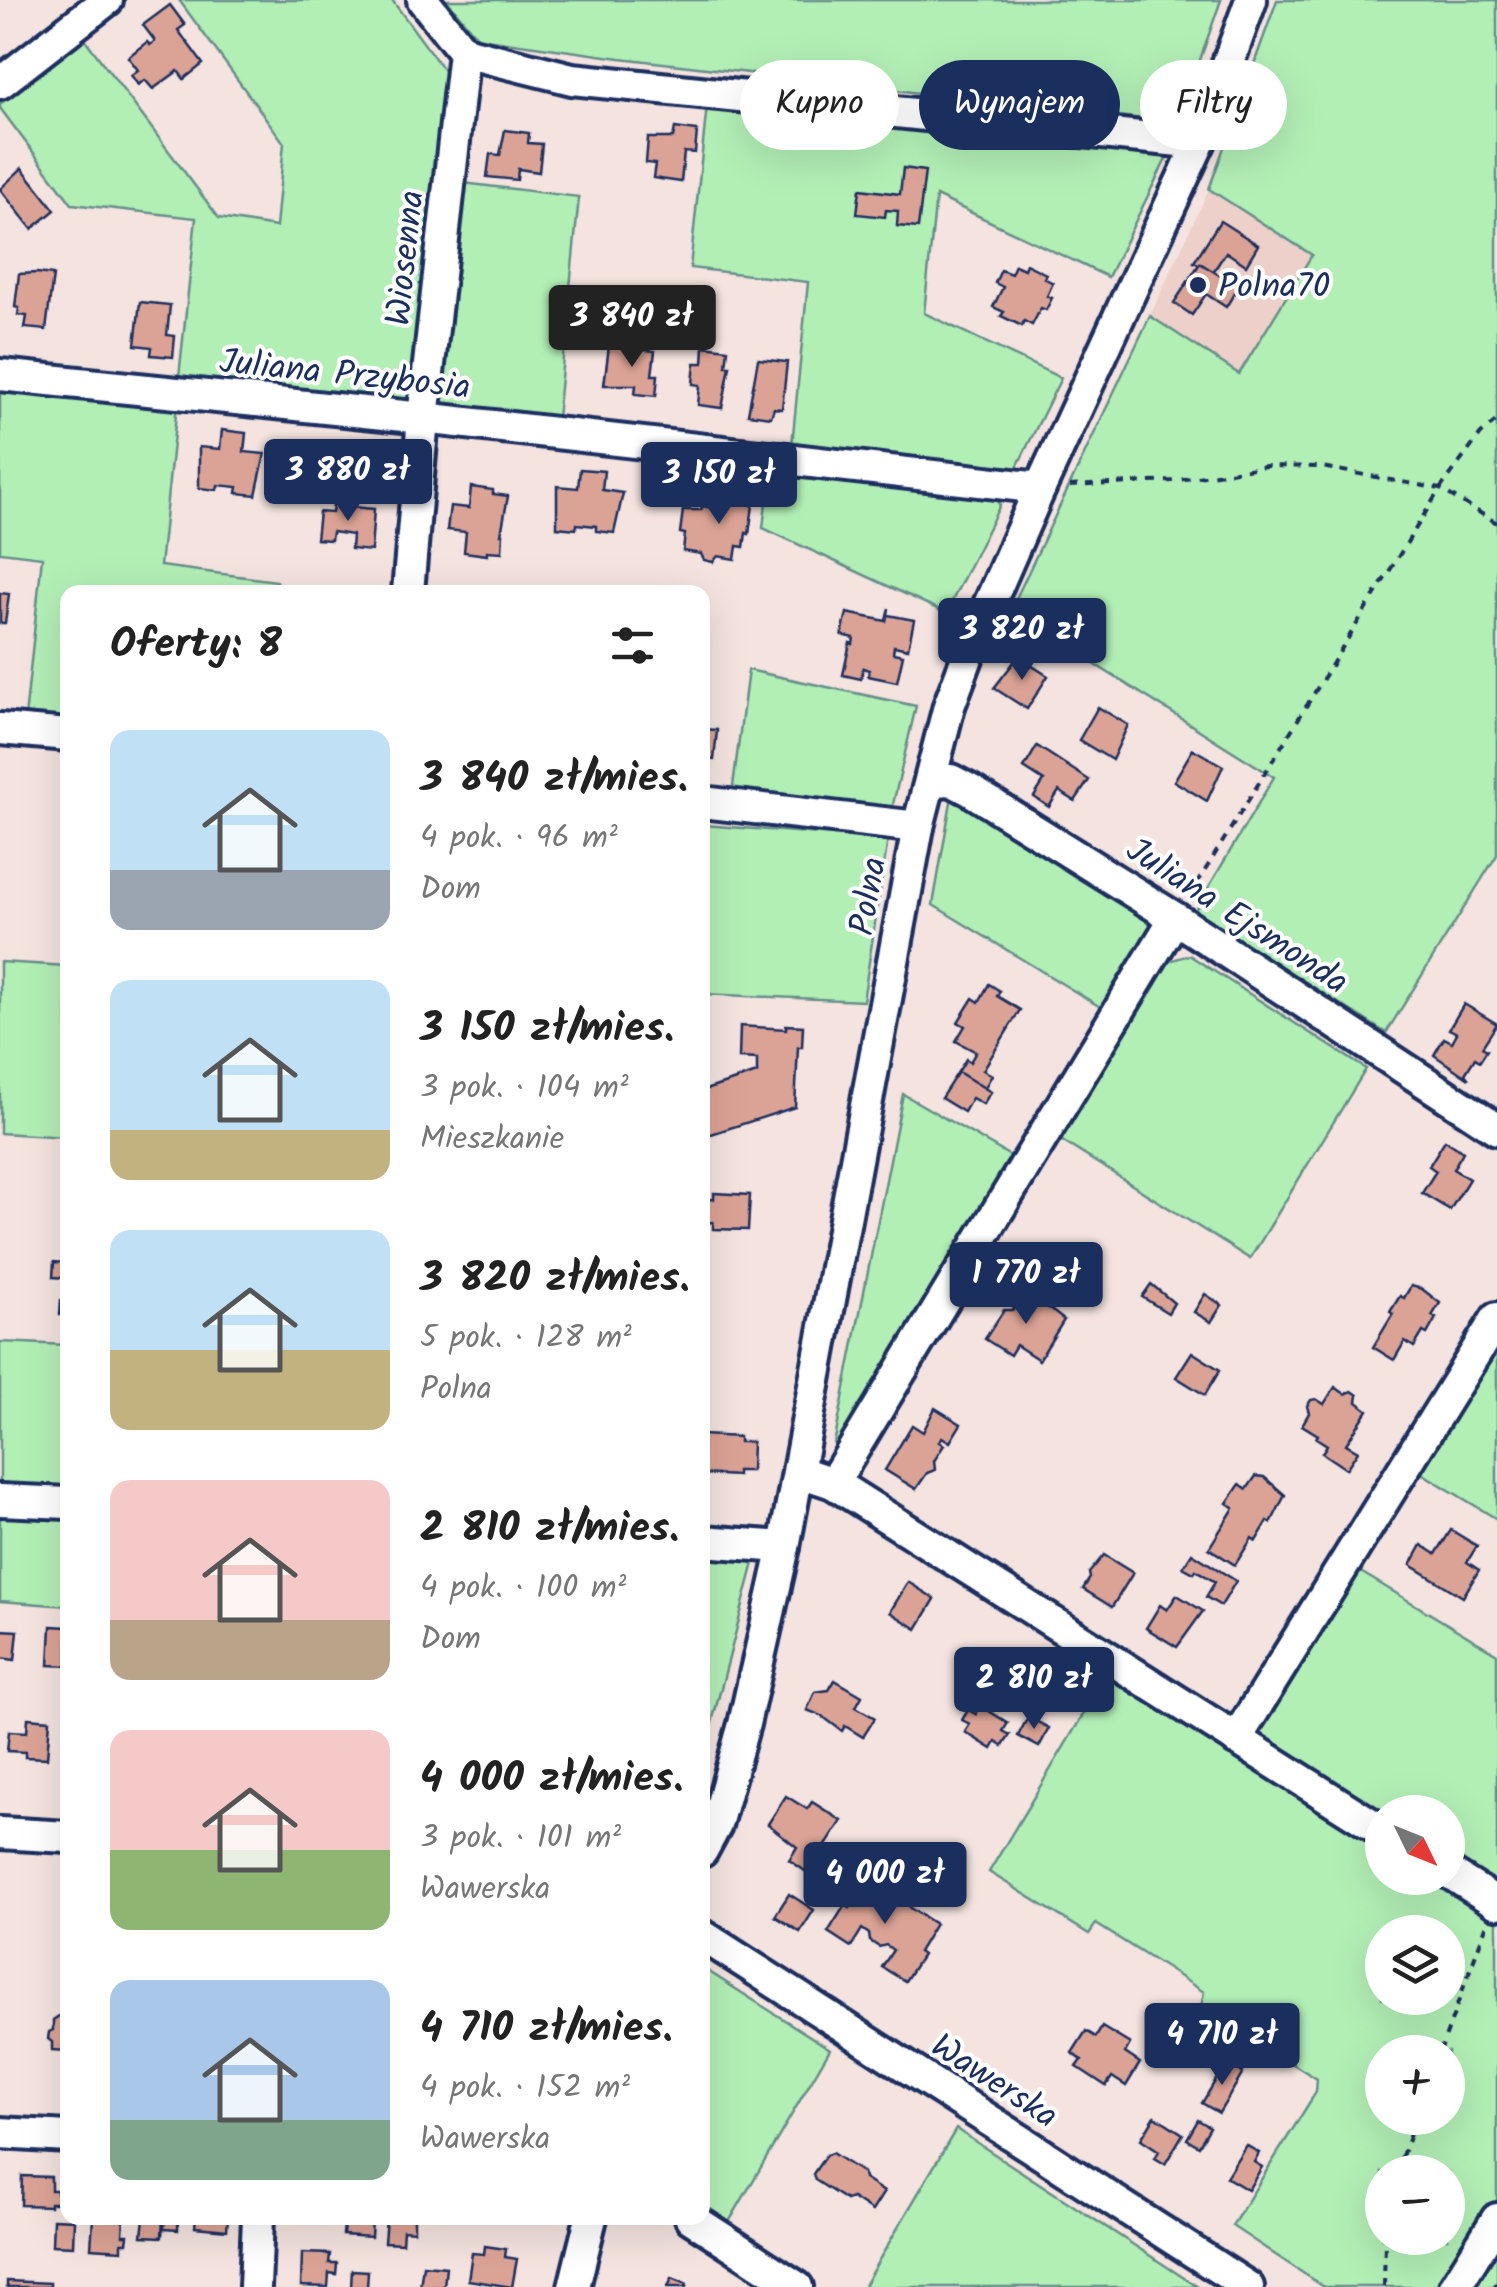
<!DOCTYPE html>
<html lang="pl">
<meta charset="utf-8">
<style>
body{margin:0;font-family:Kalam,sans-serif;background:#f2f2f2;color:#222;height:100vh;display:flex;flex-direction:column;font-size:38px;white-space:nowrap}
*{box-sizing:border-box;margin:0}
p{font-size:32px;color:#767676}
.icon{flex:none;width:55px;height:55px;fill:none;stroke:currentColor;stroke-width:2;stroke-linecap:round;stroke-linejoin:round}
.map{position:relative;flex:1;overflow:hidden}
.drawer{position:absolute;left:60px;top:585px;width:650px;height:1640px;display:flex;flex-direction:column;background:#fff;border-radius:20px;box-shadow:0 10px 40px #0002}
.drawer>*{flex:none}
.banner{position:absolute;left:740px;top:60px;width:605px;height:90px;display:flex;gap:20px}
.needle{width:65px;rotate:133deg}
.tools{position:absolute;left:1365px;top:1795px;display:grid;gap:20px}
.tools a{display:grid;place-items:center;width:100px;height:100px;border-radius:50%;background:#fff;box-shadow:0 10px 40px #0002;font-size:50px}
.price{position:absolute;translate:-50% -85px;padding:0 22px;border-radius:10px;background:#1b2f5e;color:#fff;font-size:32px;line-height:65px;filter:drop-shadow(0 2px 5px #0008)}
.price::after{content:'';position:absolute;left:50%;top:60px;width:30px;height:22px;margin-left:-15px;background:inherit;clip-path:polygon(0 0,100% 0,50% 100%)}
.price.on{background:#222;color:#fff}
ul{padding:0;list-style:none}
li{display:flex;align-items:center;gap:30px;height:250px;padding:0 50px}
li span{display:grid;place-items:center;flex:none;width:280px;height:200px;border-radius:20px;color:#555}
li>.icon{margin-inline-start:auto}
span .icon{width:120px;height:120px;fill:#fffc;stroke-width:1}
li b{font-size:42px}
h2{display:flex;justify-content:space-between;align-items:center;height:120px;padding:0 50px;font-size:42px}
.pill{padding:0 35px;border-radius:45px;background:#fff;box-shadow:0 10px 40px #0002;font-size:35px;line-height:90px}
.pill.on{background:#1b2f5e;color:#fff}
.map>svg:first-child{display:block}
.built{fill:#ecd0c9}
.green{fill:#b2efb5;stroke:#668f8a;stroke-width:2.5;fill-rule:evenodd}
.building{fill:#dba395;stroke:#1b2f5e;stroke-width:2.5}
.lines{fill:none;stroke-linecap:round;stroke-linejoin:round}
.minor-casing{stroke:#1b2f5e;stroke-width:38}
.path{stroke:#1b2f5e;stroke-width:4;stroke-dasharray:8 8;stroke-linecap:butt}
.minor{stroke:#fff;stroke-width:30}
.poi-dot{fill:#1b2f5e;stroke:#fff;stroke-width:4}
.labels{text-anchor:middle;stroke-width:8;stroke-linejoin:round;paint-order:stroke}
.street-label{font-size:35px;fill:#1b2f5e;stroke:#fff}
.poi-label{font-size:35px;fill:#1b2f5e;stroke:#fff;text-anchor:start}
</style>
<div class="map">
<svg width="1497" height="2287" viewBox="0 0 1497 2287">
<rect width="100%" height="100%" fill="#f4e3df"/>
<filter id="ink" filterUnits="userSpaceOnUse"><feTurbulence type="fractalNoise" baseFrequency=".01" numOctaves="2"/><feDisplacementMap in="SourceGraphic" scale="20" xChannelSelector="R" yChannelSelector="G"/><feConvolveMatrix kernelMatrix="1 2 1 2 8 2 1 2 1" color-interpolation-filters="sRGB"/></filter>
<g filter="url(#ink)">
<!-- built -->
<polygon class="built" points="1209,189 1312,255 1239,375 1150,316"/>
<!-- green -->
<g class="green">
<polygon points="179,0 392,0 448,76 415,403 179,377 196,218 72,204 0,108 0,104 84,38 219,218 276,227 284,143"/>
<polygon points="447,0 1221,0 1178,123 620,58 478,38"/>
<polygon points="1277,0 1497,0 1497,855 1386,1033 1194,912 1274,777 1010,611 1150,316 1239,374 1312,255 1209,189"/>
<polygon points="707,105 1167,157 1108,277 936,196 924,313 1061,378 1016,469 792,445 808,282 690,268"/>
<polygon points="463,183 579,197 557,418 439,406"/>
<polygon points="0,386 177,405 160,566 277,581 276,592 68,592 67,722 25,718 42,557 0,552"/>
<polygon points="770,469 990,494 1000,505 946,613 763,528"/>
<polygon points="748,670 916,706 891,813 732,794"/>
<polygon points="953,790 1163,922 1107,1011 933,905"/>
<polygon points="703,825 888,839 863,1001 703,994"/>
<polygon points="1189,955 1366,1069 1250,1259 1059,1139 1169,961"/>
<polygon points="0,962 67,966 67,1137 0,1133"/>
<polygon points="903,1094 1017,1160 835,1454 834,1444"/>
<polygon points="1497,1334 1497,1519 1415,1469"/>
<polygon points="0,1342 67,1345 67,1490 0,1488"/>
<polygon points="0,1514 67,1518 67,1606 0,1601"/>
<polygon points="703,1553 756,1555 711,1726 703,1725"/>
<polygon points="1354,1568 1497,1654 1497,1885 1448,1853 1448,1812 1384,1812 1255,1730"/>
<path d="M1111,1668l271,172v38h59l56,35v287l-54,87h-119l-92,-61 84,-134 1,-13 -116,-72 3,-15 -108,-68 -7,10 -100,-62zM1382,1932h66v66h-66zM1382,2052h66v66h-66zM1382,2172h66v66h-66z"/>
<polygon points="703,1968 830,2049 729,2222 703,2204"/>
<polygon points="956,2129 1198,2287 863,2287"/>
<polygon points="1497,2249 1497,2287 1474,2287"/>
</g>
<!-- building -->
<g class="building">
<polygon points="170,5 185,25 178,30 203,64 184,79 178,71 153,89 145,80 138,85 131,75 138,70 128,57 147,42 150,45 155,41 143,25"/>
<polygon points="675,128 697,131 695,153 684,152 681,182 653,178 655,164 646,163 648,138 673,138"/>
<polygon points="505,130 529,133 528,143 542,144 539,172 518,169 517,180 487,177 490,154 500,155"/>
<polygon points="22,168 55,210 32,229 0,189"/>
<polygon points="903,168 925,171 918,228 897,226 898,211 886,210 885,217 857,214 860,189 900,194"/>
<polygon points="1220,221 1258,245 1246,265 1226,252 1213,272 1194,262"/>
<polygon points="1200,263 1238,287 1226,307 1206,294 1192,315 1174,303"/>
<polygon points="1026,264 1046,274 1044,278 1053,283 1047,296 1052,298 1046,310 1041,308 1032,325 1024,321 1022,326 1001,316 1004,312 993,307 1003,287 995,283 1001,270 1011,274 1015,265 1024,269"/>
<polygon points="37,273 53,275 46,330 25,328 27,316 18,315 19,308 15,307 19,274"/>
<polygon points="140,302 170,305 167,335 175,336 173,357 151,355 152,347 135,345"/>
<polygon points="609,346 655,351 652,375 658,375 656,396 635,394 636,385 604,385"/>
<polygon points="704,346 728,349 726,366 730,366 722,408 698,405 700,385 693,384 695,363 703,363"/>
<polygon points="758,359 787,362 782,409 774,408 771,417 748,414"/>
<polygon points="222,430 246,433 244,452 265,454 256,495 237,493 238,487 218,485 217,490 199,488 199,447 220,449"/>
<polygon points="580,469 604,471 602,490 623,493 614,533 596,531 596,526 577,524 576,529 557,527 557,486 578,488"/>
<polygon points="471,487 493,490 493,494 508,496 501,534 503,534 502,552 487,551 487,555 464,552 466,532 447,530 450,506 469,508"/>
<polygon points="732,488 755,491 749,534 746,533 744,547 737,546 735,559 718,556 713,562 704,560 701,554 683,551 685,534 680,533 683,510 701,510 702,506 728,510"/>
<polygon points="334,497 353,499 352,507 374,509 371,551 351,549 352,535 332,532 331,540 316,539 319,512 332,513"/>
<polygon points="0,593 9,594 5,623 0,623"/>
<polygon points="889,608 888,615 914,620 908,649 894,646 893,653 903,655 897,682 868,676 869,670 863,668 861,679 843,675 850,643 853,644 854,638 842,635 847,613 886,621"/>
<polygon points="1018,657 1048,676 1027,709 994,688"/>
<polygon points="1098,707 1128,725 1112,760 1079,740"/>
<polygon points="702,729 717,730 714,760 702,759"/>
<polygon points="1037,746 1089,780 1075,801 1059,791 1049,807 1034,797 1044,781 1024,768"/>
<polygon points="1193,749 1223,766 1207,801 1174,781"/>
<polygon points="64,878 68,878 68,927 62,926"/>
<polygon points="989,984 1000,991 997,996 1020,1010 983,1070 992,1075 984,1089 958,1072 966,1059 970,1062 976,1052 956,1041 965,1026 958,1022 973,998 979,1002"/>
<polygon points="1464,1004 1497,1024 1482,1047 1487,1050 1480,1061 1475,1058 1465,1074 1469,1079 1434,1055 1444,1038 1452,1042 1457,1033 1449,1029"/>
<polygon points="786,1025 803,1026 802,1047 798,1047 795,1107 702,1137 702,1091 757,1073 757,1059 739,1058 740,1026 786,1029"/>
<polygon points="958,1072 991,1092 983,1104 972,1098 964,1112 941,1098"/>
<polygon points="1445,1140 1463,1152 1453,1169 1469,1179 1450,1210 1422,1193 1436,1171 1429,1166"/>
<polygon points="714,1193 750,1195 748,1230 713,1229 713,1222 702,1223 702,1200 714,1199"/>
<polygon points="68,1254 68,1294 66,1278 53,1277 54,1262 67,1263"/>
<polygon points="1151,1284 1174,1303 1168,1313 1142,1297"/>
<polygon points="1411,1286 1422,1289 1440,1303 1432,1316 1436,1318 1427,1334 1423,1332 1414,1347 1405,1341 1394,1360 1373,1347 1393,1314 1390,1312 1400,1296 1404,1298"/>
<polygon points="1025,1290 1064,1320 1039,1360 1016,1345 1010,1355 985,1339 1004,1310 1013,1310"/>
<polygon points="1205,1294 1222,1305 1211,1322 1194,1312"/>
<polygon points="68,1296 68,1315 60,1315 61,1300 67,1300"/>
<polygon points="1192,1352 1220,1370 1205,1395 1176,1377"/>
<polygon points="1335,1387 1345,1394 1352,1391 1358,1395 1357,1402 1368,1410 1346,1444 1358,1451 1346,1469 1322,1453 1327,1445 1316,1438 1318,1435 1302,1425 1309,1413 1307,1406 1311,1400 1316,1399 1324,1404"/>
<polygon points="935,1408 961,1424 950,1442 942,1437 939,1442 944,1445 934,1461 935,1470 927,1473 916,1489 885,1470 912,1425 923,1432"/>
<polygon points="702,1435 739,1437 739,1442 752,1442 751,1471 737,1471 737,1476 702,1474"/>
<polygon points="1256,1476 1264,1477 1285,1495 1271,1523 1268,1521 1256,1541 1252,1538 1235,1565 1209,1548 1234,1508 1227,1503 1240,1484 1247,1489"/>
<polygon points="1451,1530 1477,1546 1467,1562 1479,1570 1463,1597 1411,1565 1422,1545 1436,1554"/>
<polygon points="1192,1553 1236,1581 1221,1606 1206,1597 1215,1582 1196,1570 1194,1573 1183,1567"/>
<polygon points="1104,1555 1133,1573 1112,1607 1083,1589 1090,1578 1089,1573"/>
<polygon points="908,1582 935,1599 917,1629 890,1612"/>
<polygon points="1177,1595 1203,1611 1177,1647 1146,1628 1160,1605 1167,1610"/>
<polygon points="51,1626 68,1627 68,1666 49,1665"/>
<polygon points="0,1630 18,1631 15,1660 0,1658"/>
<polygon points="835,1680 862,1696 856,1707 875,1718 863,1737 845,1726 842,1731 822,1716 807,1710 815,1692 829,1690"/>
<polygon points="981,1706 1008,1723 1003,1731 1010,1735 1003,1746 996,1742 992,1749 965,1732 970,1724 962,1720 968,1710 976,1714"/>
<polygon points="1028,1717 1049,1728 1039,1747 1018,1736"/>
<polygon points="28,1718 50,1720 47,1758 25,1757 25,1752 7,1751 9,1731 27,1732"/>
<polygon points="786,1796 807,1809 812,1802 842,1821 808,1873 789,1860 797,1847 768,1824"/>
<polygon points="868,1880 893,1897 900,1895 909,1901 910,1908 935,1924 918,1952 922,1955 905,1981 882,1967 893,1950 886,1945 879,1947 870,1941 869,1934 862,1929 851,1947 828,1932 845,1905 850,1908"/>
<polygon points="789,1894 814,1910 800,1932 775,1916"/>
<polygon points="59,2016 68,2016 68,2051 52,2050 52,2042 48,2039 49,2032 53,2030 53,2020"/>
<polygon points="1102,2027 1130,2044 1125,2053 1140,2063 1126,2086 1112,2077 1106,2086 1077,2067 1082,2060 1072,2053 1086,2031 1096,2037"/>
<polygon points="1226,2063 1243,2073 1219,2113 1202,2103"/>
<polygon points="1155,2116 1183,2134 1165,2164 1155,2158 1159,2151 1141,2139"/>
<polygon points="1198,2120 1210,2127 1199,2146 1187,2139"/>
<polygon points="1246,2145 1259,2153 1254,2162 1262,2167 1248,2190 1226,2177"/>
<polygon points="832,2153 863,2173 864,2179 884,2192 872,2211 852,2198 846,2200 815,2180 813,2174 826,2155"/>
<polygon points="22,2176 51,2177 51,2190 57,2190 57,2203 50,2203 50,2206 21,2205"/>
<polygon points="93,2218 124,2218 123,2235 128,2235 127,2243 122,2243 122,2250 91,2248"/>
<polygon points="144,2218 163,2218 162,2237 142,2236"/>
<polygon points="165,2218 178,2218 178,2230 164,2229"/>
<polygon points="196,2218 228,2218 227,2230 195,2227"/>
<polygon points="360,2218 372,2219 371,2237 343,2235 344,2222 360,2223"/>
<polygon points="386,2218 414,2218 414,2231 403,2230 402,2243 384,2242"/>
<polygon points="53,2219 74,2220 73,2246 52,2245"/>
<polygon points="485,2246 506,2249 505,2257 517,2259 512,2287 468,2280 472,2253 484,2254"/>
<polygon points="302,2253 330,2254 329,2263 337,2263 336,2274 329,2273 328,2287 301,2286"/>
<polygon points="423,2265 446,2267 444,2287 420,2287"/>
<polygon points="352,2270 368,2271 367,2287 351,2287"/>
<polygon points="672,2278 687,2284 686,2287 668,2287"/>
<polygon points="7,2281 50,2283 50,2287 7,2287"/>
</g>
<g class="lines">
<!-- minor casing -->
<g class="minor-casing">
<g id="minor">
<polyline points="423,0 464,52 572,79 1199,143"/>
<polyline points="0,83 107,0"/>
<polyline points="0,375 423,418 1040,488"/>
<polyline points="408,592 423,418 464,52"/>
<polyline points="0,729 68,735"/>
<polyline points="932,781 951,780 970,790 1175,918 1497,1129"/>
<polyline points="702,802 918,827"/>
<polyline points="800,1472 833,1483 1382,1831"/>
<polyline points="833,1483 1175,918"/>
<polyline points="0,1500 68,1503"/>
<polyline points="702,1541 784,1547"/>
<polyline points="1236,1739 1497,1318"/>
<polyline points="0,1833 68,1837"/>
<polyline points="702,1851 716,1825 744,1724 784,1547 918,827 949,706 974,639 1040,488 1199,143 1251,0"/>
<polyline points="1448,1872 1497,1903"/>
<polyline points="702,1935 1248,2287"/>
<polyline points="0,2133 68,2137"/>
<polyline points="691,2218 797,2287"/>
<polyline points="255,2287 258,2218"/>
<polyline points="574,2287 591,2218"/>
<polyline points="1455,2287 1497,2219"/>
</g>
</g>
<!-- path -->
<g class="path">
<polyline points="1070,486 1173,481 1266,466 1322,467 1440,489 1497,523"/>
<polyline points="1188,898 1440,489 1481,434 1497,420"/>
<polyline points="1440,2052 1486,1926"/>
<polyline points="1396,2172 1416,2118"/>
<polyline points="1384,2287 1385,2238"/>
<polyline points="1495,2287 1497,2283"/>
</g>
<!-- minor -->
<use href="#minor" class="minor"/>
</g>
</g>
<!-- markers -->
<circle class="poi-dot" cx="1198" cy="285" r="10"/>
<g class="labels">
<!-- street labels -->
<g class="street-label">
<text transform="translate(404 258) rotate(-84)" y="12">Wiosenna</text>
<text transform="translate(345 373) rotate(6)" y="12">Juliana Przybosia</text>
<text transform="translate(867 896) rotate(-80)" y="12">Polna</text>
<text transform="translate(1238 915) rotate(33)" y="12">Juliana Ejsmonda</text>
<text transform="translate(995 2080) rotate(33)" y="12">Wawerska</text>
</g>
<!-- poi labels -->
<g class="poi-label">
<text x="1218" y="297">Polna70</text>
</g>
</g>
</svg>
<div class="tools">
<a><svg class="needle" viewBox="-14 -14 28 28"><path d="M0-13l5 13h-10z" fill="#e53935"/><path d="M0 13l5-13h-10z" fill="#767676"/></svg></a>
<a><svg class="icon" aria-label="layers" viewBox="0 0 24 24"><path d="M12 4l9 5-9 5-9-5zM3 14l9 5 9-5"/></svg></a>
<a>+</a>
<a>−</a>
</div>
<b class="price on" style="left:632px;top:370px">3 840 zł</b>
<b class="price" style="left:348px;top:524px">3 880 zł</b>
<b class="price" style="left:719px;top:527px">3 150 zł</b>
<b class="price" style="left:1022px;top:683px">3 820 zł</b>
<b class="price" style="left:1026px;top:1327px">1 770 zł</b>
<b class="price" style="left:1034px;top:1732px">2 810 zł</b>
<b class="price" style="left:885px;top:1927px">4 000 zł</b>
<b class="price" style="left:1222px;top:2088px">4 710 zł</b>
<div class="banner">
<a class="pill">Kupno</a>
<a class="pill on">Wynajem</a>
<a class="pill">Filtry</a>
</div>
<section class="drawer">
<h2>Oferty: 8<svg class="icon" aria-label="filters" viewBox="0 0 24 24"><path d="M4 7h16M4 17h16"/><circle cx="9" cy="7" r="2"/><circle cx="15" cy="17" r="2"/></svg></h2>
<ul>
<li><span style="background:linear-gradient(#bfe0f5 70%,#9aa5b1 0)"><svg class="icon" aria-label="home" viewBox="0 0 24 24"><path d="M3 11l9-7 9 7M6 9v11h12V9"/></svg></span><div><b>3 840 zł/mies.</b><p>4 pok. · 96 m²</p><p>Dom</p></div></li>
<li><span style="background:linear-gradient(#bfe0f5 75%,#c2b280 0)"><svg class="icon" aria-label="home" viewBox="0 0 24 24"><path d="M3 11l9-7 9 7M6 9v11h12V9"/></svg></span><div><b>3 150 zł/mies.</b><p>3 pok. · 104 m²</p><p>Mieszkanie</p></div></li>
<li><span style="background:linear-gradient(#bfe0f5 60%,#c2b280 0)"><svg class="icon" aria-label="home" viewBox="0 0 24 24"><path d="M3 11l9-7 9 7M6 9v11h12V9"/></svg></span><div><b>3 820 zł/mies.</b><p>5 pok. · 128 m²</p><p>Polna</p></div></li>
<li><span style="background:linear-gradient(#f6c9c9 70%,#b9a48a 0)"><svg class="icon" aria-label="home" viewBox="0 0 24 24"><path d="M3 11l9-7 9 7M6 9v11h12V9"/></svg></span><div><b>2 810 zł/mies.</b><p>4 pok. · 100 m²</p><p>Dom</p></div></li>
<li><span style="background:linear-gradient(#f6c9c9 60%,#8fb573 0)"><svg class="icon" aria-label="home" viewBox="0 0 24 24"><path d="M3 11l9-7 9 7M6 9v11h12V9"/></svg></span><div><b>4 000 zł/mies.</b><p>3 pok. · 101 m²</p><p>Wawerska</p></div></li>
<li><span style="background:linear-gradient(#a9c7e8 70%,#7fa58c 0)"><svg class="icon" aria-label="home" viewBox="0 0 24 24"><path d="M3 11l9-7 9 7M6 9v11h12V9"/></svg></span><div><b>4 710 zł/mies.</b><p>4 pok. · 152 m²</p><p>Wawerska</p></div></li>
</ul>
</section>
</div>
